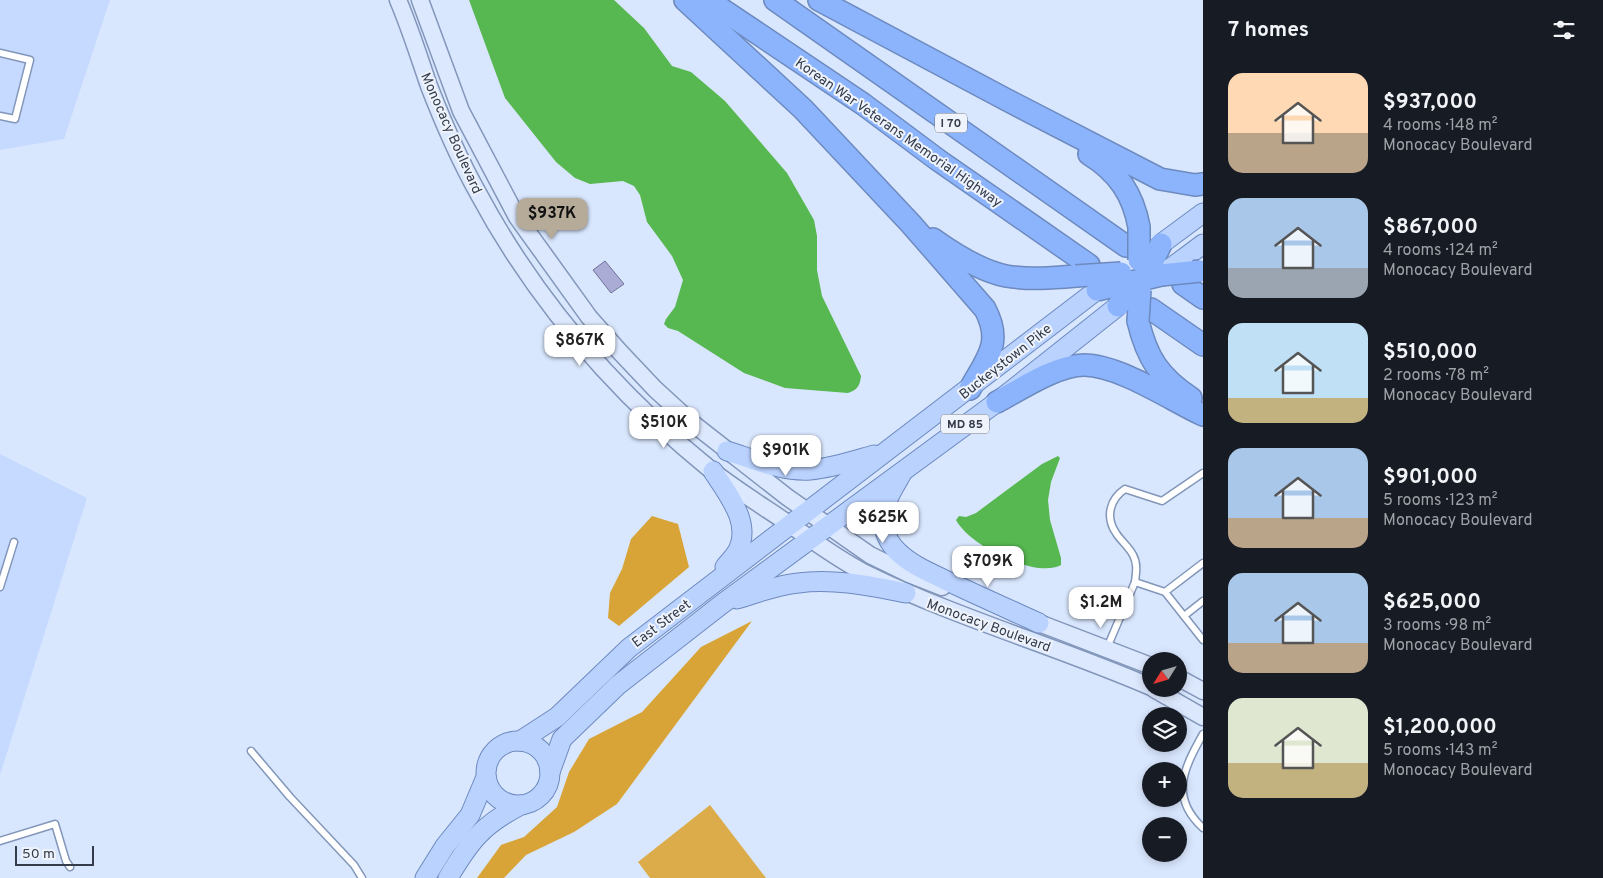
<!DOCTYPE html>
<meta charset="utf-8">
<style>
body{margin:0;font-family:Overpass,sans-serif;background:#242831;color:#f1f3f6;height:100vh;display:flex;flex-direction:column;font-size:19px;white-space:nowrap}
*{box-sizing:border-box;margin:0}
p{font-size:16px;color:#9ea1a6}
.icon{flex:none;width:28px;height:28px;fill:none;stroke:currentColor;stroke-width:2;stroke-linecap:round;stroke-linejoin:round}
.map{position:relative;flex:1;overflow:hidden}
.side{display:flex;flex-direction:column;background:#171b24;width:400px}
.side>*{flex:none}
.needle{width:32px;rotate:233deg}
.buttons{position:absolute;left:1142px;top:652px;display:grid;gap:10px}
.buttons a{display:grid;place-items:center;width:45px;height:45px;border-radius:50%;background:#171b24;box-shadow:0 2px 8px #0003;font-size:25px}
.scale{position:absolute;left:15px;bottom:12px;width:79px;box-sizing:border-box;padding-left:5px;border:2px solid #343c4c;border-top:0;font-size:14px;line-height:18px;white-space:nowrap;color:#343c4c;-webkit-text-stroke:4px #eff3fb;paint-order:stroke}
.price{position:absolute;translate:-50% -42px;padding:0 11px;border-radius:10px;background:#fff;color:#222;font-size:16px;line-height:32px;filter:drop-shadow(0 1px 2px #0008)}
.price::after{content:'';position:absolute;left:50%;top:30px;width:15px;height:11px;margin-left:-8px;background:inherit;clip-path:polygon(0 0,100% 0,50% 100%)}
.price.selected{background:#b5ab98;color:#111}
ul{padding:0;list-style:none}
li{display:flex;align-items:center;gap:15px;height:125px;padding:0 25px}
li span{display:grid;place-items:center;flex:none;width:140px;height:100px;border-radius:15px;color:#555}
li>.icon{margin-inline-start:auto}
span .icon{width:60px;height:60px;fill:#fffc;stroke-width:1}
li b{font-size:21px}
h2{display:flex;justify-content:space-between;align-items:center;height:60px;padding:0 25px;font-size:21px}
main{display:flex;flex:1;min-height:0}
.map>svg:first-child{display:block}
.built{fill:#c6daff}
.green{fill:#ddac4a}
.forest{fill:#d8a437}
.water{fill:#57b750}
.building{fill:#aaacd5;stroke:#707298}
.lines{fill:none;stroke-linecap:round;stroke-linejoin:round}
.service-casing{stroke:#8296ba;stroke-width:9}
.secondary-casing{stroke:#8296ba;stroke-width:19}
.primary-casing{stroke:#6d8abf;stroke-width:21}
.motorway-casing{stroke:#6d8abf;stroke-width:24}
.service{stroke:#fff;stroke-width:6}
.secondary{stroke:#dce8fe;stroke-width:16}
.primary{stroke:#bad2fe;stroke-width:19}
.motorway{stroke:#8cb4fd;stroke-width:21}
.primary-bridge-casing{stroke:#6d8abf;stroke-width:21;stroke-linecap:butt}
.motorway-bridge-casing{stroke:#6d8abf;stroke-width:24;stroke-linecap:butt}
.primary-bridge{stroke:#bad2fe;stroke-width:19}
.motorway-bridge{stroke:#8cb4fd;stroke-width:21}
.labels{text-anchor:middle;stroke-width:4;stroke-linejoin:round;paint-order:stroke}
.shield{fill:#eff3fb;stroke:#6c7380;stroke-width:1}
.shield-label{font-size:12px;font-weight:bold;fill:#343c4c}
.street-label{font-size:14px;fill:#343c4c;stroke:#eff3fb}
</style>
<main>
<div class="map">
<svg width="1203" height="878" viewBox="0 0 1203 878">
<rect width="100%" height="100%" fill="#d9e7fe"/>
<!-- built -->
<g class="built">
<polygon points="0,0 110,0 64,139 0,150"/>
<polygon points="0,454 87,498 0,775"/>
</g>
<!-- green -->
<polygon class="green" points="710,805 766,878 650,878 638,862"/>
<!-- forest -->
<g class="forest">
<polygon points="652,516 678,524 689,567 619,626 608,618 610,593 622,569 631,539"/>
<polygon points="752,621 617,804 574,832 526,855 504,878 477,878 501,845 524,837 557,807 569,772 589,739 642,712 701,647"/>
</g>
<!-- water -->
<g class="water">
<path d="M469,0h145l30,28 28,38 19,6 34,29 62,72 27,47 3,16v34l5,26 39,80c-1,10 -4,14 -13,17l-63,-5 -41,-15 -66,-42 -10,-3 -4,-4 2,-5 9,-12 8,-27 -11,-24 -25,-34 -7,-27 -6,-9 -11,-5 -33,3 -15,-6 -19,-16 -51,-64z"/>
<path d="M1058,456l2,2 -9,24 -3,18 2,20 11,38v7c-26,14 -92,-20 -105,-45l3,-4 7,1 10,-4 66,-49z"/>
</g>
<!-- building -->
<polygon class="building" points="605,261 624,284 611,293 593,270"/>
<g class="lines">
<!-- service casing -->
<g class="service-casing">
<g id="service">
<polyline points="0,53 30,60 15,119 0,116"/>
<path d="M1135,582c1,-9 3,-18 -2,-27 -4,-8 -12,-14 -17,-22 -11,-16 -6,-34 9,-44l37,12 41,-28"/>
<polyline points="0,587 14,542"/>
<polyline points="1165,592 1203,640"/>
<polyline points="1184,616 1203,601"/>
<polyline points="1107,648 1135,582 1165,592 1203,563"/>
<path d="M1203,734c-19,34 -34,63 0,94"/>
<polyline points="251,751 290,797 354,865 362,878"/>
<polyline points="0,841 55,824 66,861 70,867"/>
</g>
</g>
<!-- secondary casing -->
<g class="secondary-casing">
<g id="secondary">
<path d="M398,0c12,28 21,57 31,86 14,36 30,73 49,107 58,108 138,200 233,277 24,19 50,35 75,52 25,17 50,36 77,50 93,46 193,74 288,115"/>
<polyline points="420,0 461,111 517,217 589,317 620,352 655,389 691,422 787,497 870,555 909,574 942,587"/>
<polyline points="1026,618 1151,666"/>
<polyline points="1179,678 1203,691"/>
<polyline points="1154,689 1203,717"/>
</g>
</g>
<!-- primary casing -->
<g class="primary-casing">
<g id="primary">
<polyline points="1161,244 1203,213"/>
<polyline points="1183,259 1203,244"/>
<path d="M727,451c26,8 55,21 83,19 22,-2 43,-9 64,-15"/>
<path d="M713,471c14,23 40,52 24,81 -3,5 -8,10 -12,15"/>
<path d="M901,475c-10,17 -21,33 -17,53 2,8 7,17 13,23 12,12 27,19 42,26 33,16 67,31 100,46"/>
<path d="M737,599c20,-6 40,-14 61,-16 36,-5 72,3 108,10"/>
<polyline points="520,741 557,717 629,648 1097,290"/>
<circle cx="518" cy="773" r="32"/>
<polyline points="550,772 562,739 618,685 722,604 997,402 1118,306"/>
<polyline points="425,878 445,846 470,815 486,777"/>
<path d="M448,878c22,-37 34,-53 73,-73"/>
</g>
</g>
<!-- motorway casing -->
<g class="motorway-casing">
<g id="motorway">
<path d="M685,0l118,109 108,115 74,85c18,34 2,49 -15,80"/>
<polyline points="708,0 863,104 938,160 1089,265"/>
<polyline points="775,0 1126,246"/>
<polyline points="819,0 1007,100 1160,179 1195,185 1203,184"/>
<path d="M1089,154c29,18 44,40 50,73"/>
<path d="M933,239c21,15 48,32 73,37 23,4 47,2 70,0"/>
<polyline points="1132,282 1161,275"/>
<polyline points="1183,284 1203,298"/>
<polyline points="1151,309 1203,345"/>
<path d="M1138,321c9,37 21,56 53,77"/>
<path d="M997,402c24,-13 60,-37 87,-37 35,0 87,35 119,50"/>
</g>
</g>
<!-- service -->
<use href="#service" class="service"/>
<!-- secondary -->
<use href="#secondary" class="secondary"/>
<!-- primary -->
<use href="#primary" class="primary"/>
<!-- motorway -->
<use href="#motorway" class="motorway"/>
<!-- primary-bridge casing -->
<g class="primary-bridge-casing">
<polyline id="primary-bridge" points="1161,275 1183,259"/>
</g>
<!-- motorway-bridge casing -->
<g class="motorway-bridge-casing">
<g id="motorway-bridge">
<polyline points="1139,227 1139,260"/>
<polyline points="1150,267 1161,244"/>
<polyline points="1161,275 1200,271"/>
<polyline points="1076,276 1121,273"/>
<polyline points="1097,290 1131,282"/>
<polyline points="1118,306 1132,282"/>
<polyline points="1138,321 1140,290"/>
</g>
</g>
<!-- primary-bridge -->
<use href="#primary-bridge" class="primary-bridge"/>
<!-- motorway-bridge -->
<use href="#motorway-bridge" class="motorway-bridge"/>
</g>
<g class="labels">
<!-- shield labels -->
<g class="shield">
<rect x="935" y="113.5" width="32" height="19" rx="4"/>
<rect x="941" y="414.5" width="48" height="19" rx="4"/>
</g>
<g class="shield-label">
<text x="951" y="127">I 70</text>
<text x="965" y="428">MD 85</text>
</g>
<!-- street labels -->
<g class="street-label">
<text transform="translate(899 132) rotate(35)" y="5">Korean War Veterans Memorial Highway</text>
<text transform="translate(452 133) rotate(66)" y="5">Monocacy Boulevard</text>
<text transform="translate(1005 361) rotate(-38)" y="5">Buckeystown Pike</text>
<text transform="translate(661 623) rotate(-37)" y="5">East Street</text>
<text transform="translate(989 625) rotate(20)" y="5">Monocacy Boulevard</text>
</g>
</g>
</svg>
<div class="buttons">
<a><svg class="needle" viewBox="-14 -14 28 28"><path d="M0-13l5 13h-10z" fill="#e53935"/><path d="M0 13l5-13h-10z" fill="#9ea1a6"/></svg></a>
<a><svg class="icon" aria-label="layers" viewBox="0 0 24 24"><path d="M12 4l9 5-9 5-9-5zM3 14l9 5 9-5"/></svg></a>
<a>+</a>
<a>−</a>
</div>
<div class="scale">50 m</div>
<b class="price selected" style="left:552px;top:240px">$937K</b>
<b class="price" style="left:580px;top:367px">$867K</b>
<b class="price" style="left:664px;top:449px">$510K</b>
<b class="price" style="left:786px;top:477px">$901K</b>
<b class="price" style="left:883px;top:544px">$625K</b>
<b class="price" style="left:988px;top:588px">$709K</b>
<b class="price" style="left:1101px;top:629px">$1.2M</b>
</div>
<section class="side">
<h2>7 homes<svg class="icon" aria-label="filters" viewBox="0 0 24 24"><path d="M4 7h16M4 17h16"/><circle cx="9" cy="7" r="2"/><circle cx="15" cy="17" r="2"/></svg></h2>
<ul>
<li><span style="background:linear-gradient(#ffd9b3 60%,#b9a48a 0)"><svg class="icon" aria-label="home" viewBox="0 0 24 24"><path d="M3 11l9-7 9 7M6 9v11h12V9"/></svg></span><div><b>$937,000</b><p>4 rooms · 148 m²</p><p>Monocacy Boulevard</p></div></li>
<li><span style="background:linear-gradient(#a9c7e8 70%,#9aa5b1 0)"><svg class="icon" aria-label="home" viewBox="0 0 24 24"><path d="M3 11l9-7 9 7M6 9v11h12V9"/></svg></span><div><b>$867,000</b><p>4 rooms · 124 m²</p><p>Monocacy Boulevard</p></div></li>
<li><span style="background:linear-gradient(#bfe0f5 75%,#c2b280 0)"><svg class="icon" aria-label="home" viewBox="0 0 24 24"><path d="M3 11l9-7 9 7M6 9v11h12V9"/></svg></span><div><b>$510,000</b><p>2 rooms · 78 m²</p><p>Monocacy Boulevard</p></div></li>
<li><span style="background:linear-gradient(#a9c7e8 70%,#b9a48a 0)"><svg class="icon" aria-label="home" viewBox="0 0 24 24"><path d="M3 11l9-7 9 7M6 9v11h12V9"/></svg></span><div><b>$901,000</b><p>5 rooms · 123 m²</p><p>Monocacy Boulevard</p></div></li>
<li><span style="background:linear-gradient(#a9c7e8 70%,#b9a48a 0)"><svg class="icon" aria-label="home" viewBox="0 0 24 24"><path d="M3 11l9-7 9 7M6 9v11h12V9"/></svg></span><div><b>$625,000</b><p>3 rooms · 98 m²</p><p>Monocacy Boulevard</p></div></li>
<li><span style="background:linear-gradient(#dfe7d0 65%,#c2b280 0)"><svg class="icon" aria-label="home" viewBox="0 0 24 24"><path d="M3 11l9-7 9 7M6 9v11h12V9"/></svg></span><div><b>$1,200,000</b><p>5 rooms · 143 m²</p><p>Monocacy Boulevard</p></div></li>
</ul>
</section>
</main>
